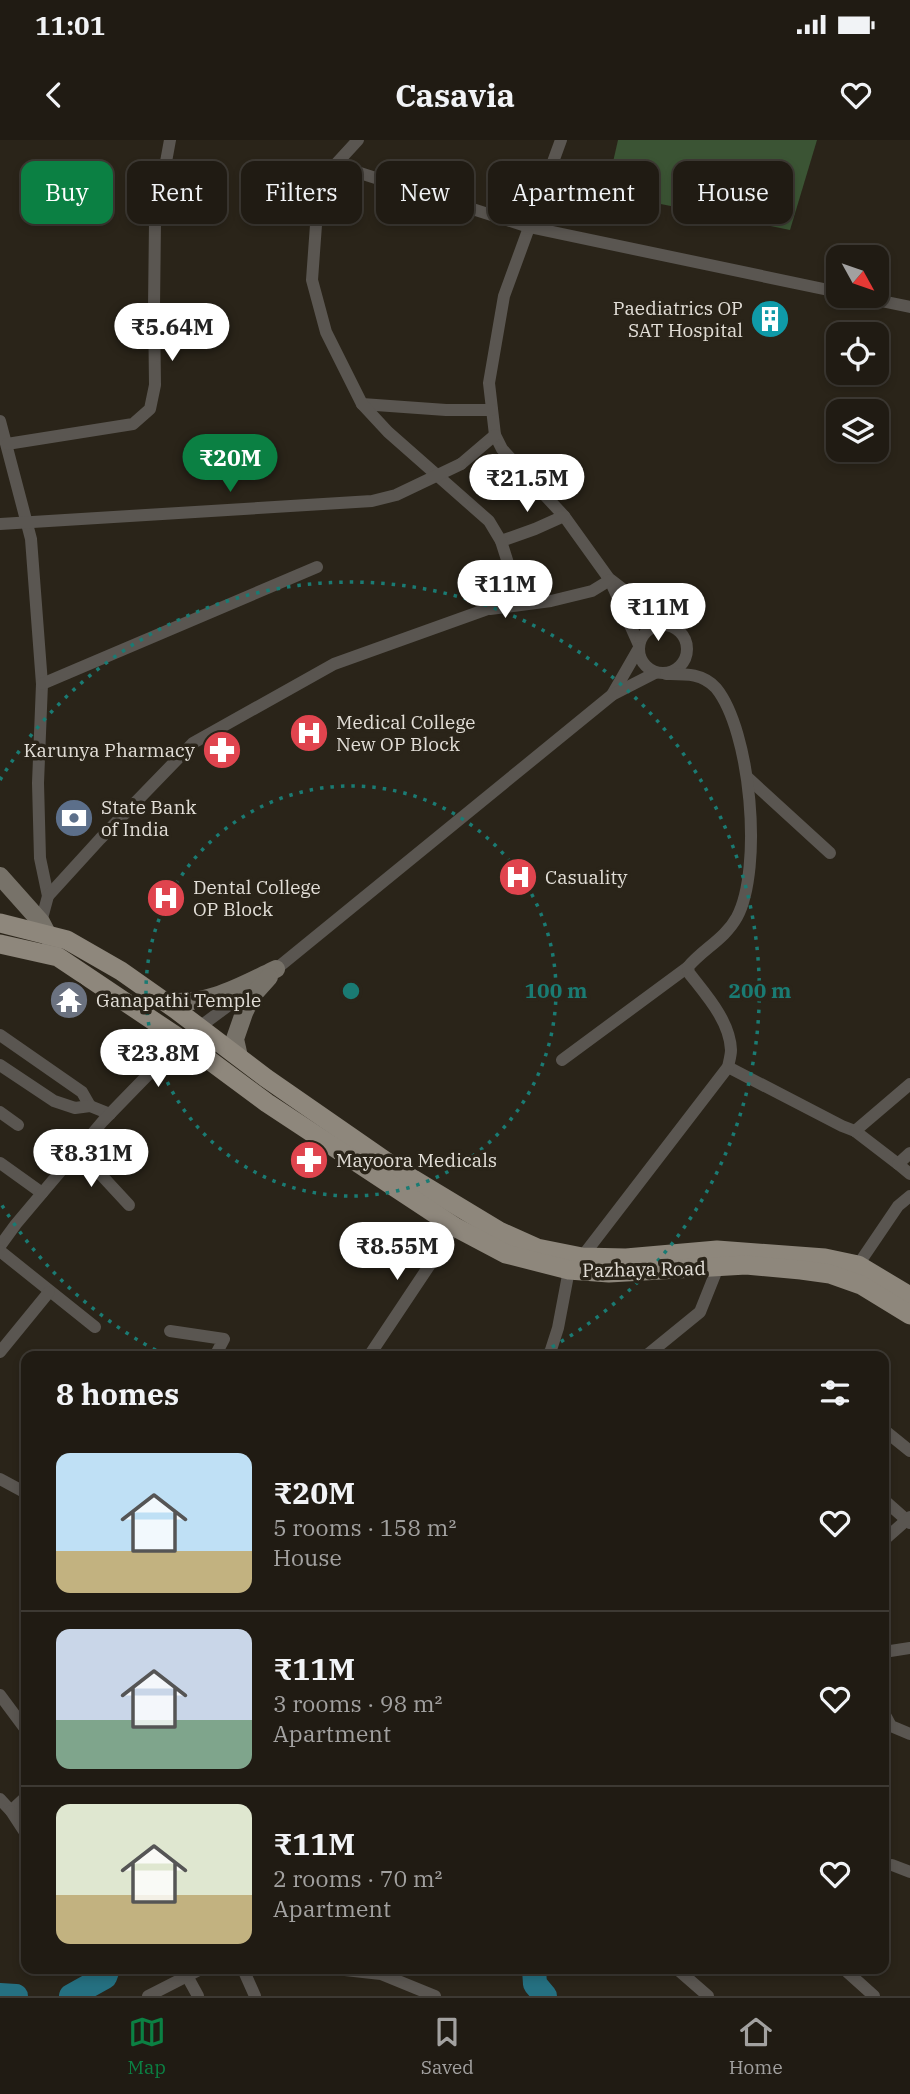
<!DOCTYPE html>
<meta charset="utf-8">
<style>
body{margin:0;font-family:"IBM Plex Serif",serif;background:#2d2821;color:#f1f3f6;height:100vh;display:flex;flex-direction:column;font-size:26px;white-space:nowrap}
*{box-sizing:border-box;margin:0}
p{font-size:23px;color:#a2a1a0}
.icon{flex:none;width:38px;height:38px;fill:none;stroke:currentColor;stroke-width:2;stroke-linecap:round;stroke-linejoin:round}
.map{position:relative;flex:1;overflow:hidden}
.side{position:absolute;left:21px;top:1211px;width:868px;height:623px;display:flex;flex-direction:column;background:#201b13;border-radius:14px;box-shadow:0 4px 10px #0003,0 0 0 2px #3d3933}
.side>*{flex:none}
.guide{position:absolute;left:21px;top:21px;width:868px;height:63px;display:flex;gap:14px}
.needle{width:46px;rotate:130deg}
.fabs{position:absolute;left:826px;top:105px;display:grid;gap:14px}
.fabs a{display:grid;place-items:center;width:63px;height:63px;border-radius:14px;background:#201b13;box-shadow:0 4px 10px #0003,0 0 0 2px #3d3933;font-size:35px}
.price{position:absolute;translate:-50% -60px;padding:0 16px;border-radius:24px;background:#fff;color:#222;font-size:23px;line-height:46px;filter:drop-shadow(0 2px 4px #0008)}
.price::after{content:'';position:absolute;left:50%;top:42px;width:21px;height:16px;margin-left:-10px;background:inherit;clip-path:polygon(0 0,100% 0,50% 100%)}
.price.on{background:#0b8043;color:#fff}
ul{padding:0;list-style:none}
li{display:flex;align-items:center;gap:21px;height:175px;padding:0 35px}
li+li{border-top:2px solid #3d3933}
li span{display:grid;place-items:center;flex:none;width:196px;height:140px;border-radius:14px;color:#555}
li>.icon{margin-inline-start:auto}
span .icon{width:84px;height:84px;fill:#fffc;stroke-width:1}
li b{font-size:30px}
h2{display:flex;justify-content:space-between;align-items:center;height:84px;padding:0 35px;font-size:30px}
.chip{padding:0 24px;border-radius:14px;background:#201b13;box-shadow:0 4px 10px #0003,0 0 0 2px #3d3933;font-size:24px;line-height:63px}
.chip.on{background:#0b8043;color:#fff}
.status{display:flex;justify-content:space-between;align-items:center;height:49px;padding:0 35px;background:#201b13;direction:ltr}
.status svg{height:19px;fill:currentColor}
header{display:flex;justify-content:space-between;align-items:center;height:91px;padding:0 35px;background:#201b13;font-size:32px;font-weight:800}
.tabs{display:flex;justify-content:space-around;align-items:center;height:98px;border-top:2px solid #3d3933;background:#201b13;font-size:19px;color:#a2a1a0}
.tabs a{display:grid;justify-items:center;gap:4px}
.tabs .on{color:#0b8043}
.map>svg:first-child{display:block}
.grass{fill:#3b5434}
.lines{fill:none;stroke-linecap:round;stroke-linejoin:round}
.river{stroke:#257081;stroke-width:24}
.street{stroke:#5a5651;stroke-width:12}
.secondary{stroke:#777269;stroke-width:18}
.primary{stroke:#8e877c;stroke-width:19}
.street-bridge{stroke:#5a5651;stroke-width:12}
.ring{fill:none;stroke:#1a7b73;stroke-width:3.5;stroke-dasharray:3.5 7}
.labels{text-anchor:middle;stroke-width:7;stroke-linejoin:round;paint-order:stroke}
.poi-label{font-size:19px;fill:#e2ded7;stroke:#2a2419;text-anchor:start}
.street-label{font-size:19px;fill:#e2ded7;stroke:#2a2419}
.centre{fill:#1a7b73;stroke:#2a2419;stroke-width:3.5}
.ring-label{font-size:21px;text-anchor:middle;font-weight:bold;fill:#1a7b73;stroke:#2a2419;stroke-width:7;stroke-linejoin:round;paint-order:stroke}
</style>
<div class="status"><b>11:01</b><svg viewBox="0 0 49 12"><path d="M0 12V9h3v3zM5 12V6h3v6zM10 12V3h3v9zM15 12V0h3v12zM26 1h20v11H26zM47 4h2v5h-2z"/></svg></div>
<header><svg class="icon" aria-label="back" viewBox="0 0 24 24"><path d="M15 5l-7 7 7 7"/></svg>Casavia<svg class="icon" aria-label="heart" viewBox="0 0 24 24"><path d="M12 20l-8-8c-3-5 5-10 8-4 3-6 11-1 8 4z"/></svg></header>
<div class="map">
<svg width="910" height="1856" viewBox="0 0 910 1856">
<rect width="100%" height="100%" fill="#2a2419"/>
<!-- grass -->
<polygon class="grass" points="618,0 817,0 790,90 606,53"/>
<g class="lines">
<!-- river -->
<g class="river">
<polyline points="534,1829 535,1844 545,1856"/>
<polyline points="0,1855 16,1856"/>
<polyline points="71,1856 105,1837 108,1829"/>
</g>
<!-- street -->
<g class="street">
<polyline points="561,0 504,156 489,243 495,295 502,309 564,376 610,440 639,505"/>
<polyline points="335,25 529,87 838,152"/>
<polyline points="857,156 910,167"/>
<polyline points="362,264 446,270 492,270"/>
<polyline points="0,281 31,399 42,544 38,643 40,718 48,756"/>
<polyline points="7,304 133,284 150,269 155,245 154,167 155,82 170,0"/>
<polyline points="461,324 495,295"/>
<polyline points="501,401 535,389 564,376"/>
<polyline points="611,440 669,485"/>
<polyline points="490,469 551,461 592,451 610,440"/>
<circle cx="663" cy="509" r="24"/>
<polyline points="42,544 317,427"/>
<polyline points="612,555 639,508"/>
<polyline points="748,638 830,713"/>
<polyline points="41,782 48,756 100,699 193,603 334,524 493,467 510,450 508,423 501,401 489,381 388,292 362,264 326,192 312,140 317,71 335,25 358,0"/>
<polyline points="270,834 612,555 655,533"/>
<polyline points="0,895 82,952 90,966"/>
<polyline points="562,920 688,827"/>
<polyline points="0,925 54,961 75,968 90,966 110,974"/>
<polyline points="728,927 842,986 855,991 898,1024"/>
<polyline points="0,972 18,985"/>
<polyline points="855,991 910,944"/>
<polyline points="79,1011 129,1065"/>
<polyline points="910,1013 898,1024 910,1034"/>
<polyline points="0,1023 42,1053"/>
<polyline points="0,1106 16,1084 103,981 139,944 182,900 256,845"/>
<polyline points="0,1111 95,1187"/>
<path d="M582,1120v-3l146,-190c1,-5 3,-12 3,-17 -1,-29 -25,-55 -42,-77l-1,-6c15,-18 37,-28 49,-50 26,-49 14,-186 -21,-229 -14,-15 -31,-14 -50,-14"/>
<polyline points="858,1125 898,1066 910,1056"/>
<polyline points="170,1191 224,1199 215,1216"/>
<polyline points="0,1212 49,1152"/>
<polyline points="369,1216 455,1087"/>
<polyline points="549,1216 558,1188 569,1130"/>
<polyline points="646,1216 700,1172 718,1127"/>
<polyline points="884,1290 910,1311"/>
<polyline points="0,1339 26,1353"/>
<polyline points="884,1360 910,1383"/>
<polyline points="884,1400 910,1377"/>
<polyline points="884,1512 910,1508"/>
<polyline points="0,1555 26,1590"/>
<polyline points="884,1573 891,1586 910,1594"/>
<polyline points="0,1659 11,1671 26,1657"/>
<polyline points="11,1671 26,1694"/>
<polyline points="892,1725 910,1732"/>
<polyline points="243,1829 255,1856"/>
<polyline points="336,1829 381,1834 435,1856"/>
<polyline points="677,1829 708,1856"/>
<polyline points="844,1829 874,1856"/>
<polyline points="187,1836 198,1856"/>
<polyline points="148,1856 201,1829"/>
</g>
<!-- secondary -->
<g class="secondary">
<polyline points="0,736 41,782 53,805"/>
<path d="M163,861c42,6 76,-14 113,-32"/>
<polyline points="239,917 235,899 244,873 252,856 269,837"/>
</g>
<!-- primary -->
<g class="primary">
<polyline points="0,783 67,800 121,831 175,869 266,938 403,1033 499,1091 537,1108 582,1117 626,1118 717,1110 825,1118 858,1125 910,1156"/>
<polyline points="0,804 58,817 182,900 267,963 455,1087 506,1114 569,1130 609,1133 746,1125 801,1130 830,1134 861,1145 910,1175"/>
</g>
<!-- street-bridge -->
<polyline class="street-bridge" points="0,384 372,361 396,355 461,324"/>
</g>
<!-- distance rings -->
<g class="ring">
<circle cx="351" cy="851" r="205"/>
<path d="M165 1215A409 409 0 0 1 0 1062M0 640A409 409 0 1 1 537 1215"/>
</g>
<!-- icons -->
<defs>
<g id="building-disc" transform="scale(2.0125)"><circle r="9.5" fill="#0f9aa8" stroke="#2a2419"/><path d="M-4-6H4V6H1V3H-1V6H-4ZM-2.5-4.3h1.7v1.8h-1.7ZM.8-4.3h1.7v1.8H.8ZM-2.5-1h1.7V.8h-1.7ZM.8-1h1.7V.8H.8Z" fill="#fff"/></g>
<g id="hospital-disc" transform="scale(2.0125)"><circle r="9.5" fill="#e0444e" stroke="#2a2419"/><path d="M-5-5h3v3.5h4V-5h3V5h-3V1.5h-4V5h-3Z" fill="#fff"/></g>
<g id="pharmacy-disc" transform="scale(2.0125)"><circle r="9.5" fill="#e0444e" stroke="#2a2419"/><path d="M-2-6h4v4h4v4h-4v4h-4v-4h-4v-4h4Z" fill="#fff"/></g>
<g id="bank-disc" transform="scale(2.0125)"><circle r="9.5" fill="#5c6f8a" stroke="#2a2419"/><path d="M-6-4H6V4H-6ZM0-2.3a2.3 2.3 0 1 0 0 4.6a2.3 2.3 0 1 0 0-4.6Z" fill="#fff"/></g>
<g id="temple-disc" transform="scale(2.0125)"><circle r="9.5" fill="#6b7280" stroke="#2a2419"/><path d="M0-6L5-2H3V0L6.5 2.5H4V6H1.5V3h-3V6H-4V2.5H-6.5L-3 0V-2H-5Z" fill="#fff"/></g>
</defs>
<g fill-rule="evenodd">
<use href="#building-disc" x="770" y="179"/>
<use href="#hospital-disc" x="309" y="593"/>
<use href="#pharmacy-disc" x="222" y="610"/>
<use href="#bank-disc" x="74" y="678"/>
<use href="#hospital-disc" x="518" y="737"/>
<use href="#hospital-disc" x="166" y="758"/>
<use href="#temple-disc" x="69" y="860"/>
<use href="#pharmacy-disc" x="309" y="1020"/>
</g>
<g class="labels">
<!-- poi labels -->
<g class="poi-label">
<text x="743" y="175" text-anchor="end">Paediatrics OP<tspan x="743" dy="22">SAT Hospital</tspan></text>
<text x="336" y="589">Medical College<tspan x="336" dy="22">New OP Block</tspan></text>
<text x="195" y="617" text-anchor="end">Karunya Pharmacy</text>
<text x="101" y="674">State Bank<tspan x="101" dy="22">of India</tspan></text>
<text x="545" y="744">Casuality</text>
<text x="193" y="754">Dental College<tspan x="193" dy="22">OP Block</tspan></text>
<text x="96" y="867">Ganapathi Temple</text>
<text x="336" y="1027">Mayoora Medicals</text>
</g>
<!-- street labels -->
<g class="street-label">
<text transform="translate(644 1129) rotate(-1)" y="7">Pazhaya Road</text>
</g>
</g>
<circle cx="351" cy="851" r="10" class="centre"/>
<g class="ring-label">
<text x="556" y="858">100 m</text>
<text x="760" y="858">200 m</text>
</g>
</svg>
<div class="fabs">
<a><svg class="needle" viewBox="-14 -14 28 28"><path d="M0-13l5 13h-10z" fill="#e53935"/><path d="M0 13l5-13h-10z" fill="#a2a1a0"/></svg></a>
<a><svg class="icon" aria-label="locate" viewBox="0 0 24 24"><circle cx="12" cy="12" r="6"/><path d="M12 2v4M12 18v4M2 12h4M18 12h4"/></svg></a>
<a><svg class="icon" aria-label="layers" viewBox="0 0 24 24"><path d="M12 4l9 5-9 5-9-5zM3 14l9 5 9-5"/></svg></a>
</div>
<b class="price" style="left:172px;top:223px">₹5.64M</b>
<b class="price on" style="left:230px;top:354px">₹20M</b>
<b class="price" style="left:527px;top:374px">₹21.5M</b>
<b class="price" style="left:505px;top:480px">₹11M</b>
<b class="price" style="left:658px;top:503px">₹11M</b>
<b class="price" style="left:158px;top:949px">₹23.8M</b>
<b class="price" style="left:91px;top:1049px">₹8.31M</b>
<b class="price" style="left:397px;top:1142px">₹8.55M</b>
<div class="guide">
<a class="chip on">Buy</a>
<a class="chip">Rent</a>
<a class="chip">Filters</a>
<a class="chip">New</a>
<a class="chip">Apartment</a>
<a class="chip">House</a>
</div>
<section class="side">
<h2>8 homes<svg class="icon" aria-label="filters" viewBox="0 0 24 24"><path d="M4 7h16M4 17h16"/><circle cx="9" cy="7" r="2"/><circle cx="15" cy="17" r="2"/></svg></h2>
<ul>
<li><span style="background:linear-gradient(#bfe0f5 70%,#c2b280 0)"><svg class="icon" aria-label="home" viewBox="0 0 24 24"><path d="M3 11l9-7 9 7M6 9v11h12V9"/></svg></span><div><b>₹20M</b><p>5 rooms · 158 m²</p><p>House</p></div><svg class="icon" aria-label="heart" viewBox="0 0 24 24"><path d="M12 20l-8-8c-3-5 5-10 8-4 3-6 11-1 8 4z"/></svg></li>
<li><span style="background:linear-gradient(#c9d6e8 65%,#7fa58c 0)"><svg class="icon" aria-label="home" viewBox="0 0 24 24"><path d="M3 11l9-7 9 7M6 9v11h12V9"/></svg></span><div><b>₹11M</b><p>3 rooms · 98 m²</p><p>Apartment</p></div><svg class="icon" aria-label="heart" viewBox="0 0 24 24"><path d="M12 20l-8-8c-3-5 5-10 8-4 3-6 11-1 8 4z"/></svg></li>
<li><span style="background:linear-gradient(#dfe7d0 65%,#c2b280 0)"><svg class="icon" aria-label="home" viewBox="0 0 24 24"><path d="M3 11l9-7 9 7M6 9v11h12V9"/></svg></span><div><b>₹11M</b><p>2 rooms · 70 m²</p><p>Apartment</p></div><svg class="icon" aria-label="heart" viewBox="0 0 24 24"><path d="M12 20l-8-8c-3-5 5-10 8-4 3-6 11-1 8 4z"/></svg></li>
</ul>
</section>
</div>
<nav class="tabs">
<a class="on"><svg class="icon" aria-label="map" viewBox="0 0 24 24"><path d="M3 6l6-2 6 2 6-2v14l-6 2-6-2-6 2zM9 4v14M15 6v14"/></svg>Map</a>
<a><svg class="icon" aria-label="saved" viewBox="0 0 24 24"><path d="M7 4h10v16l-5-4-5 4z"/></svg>Saved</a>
<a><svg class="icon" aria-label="home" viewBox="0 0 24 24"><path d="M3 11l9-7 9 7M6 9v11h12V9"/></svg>Home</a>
</nav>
